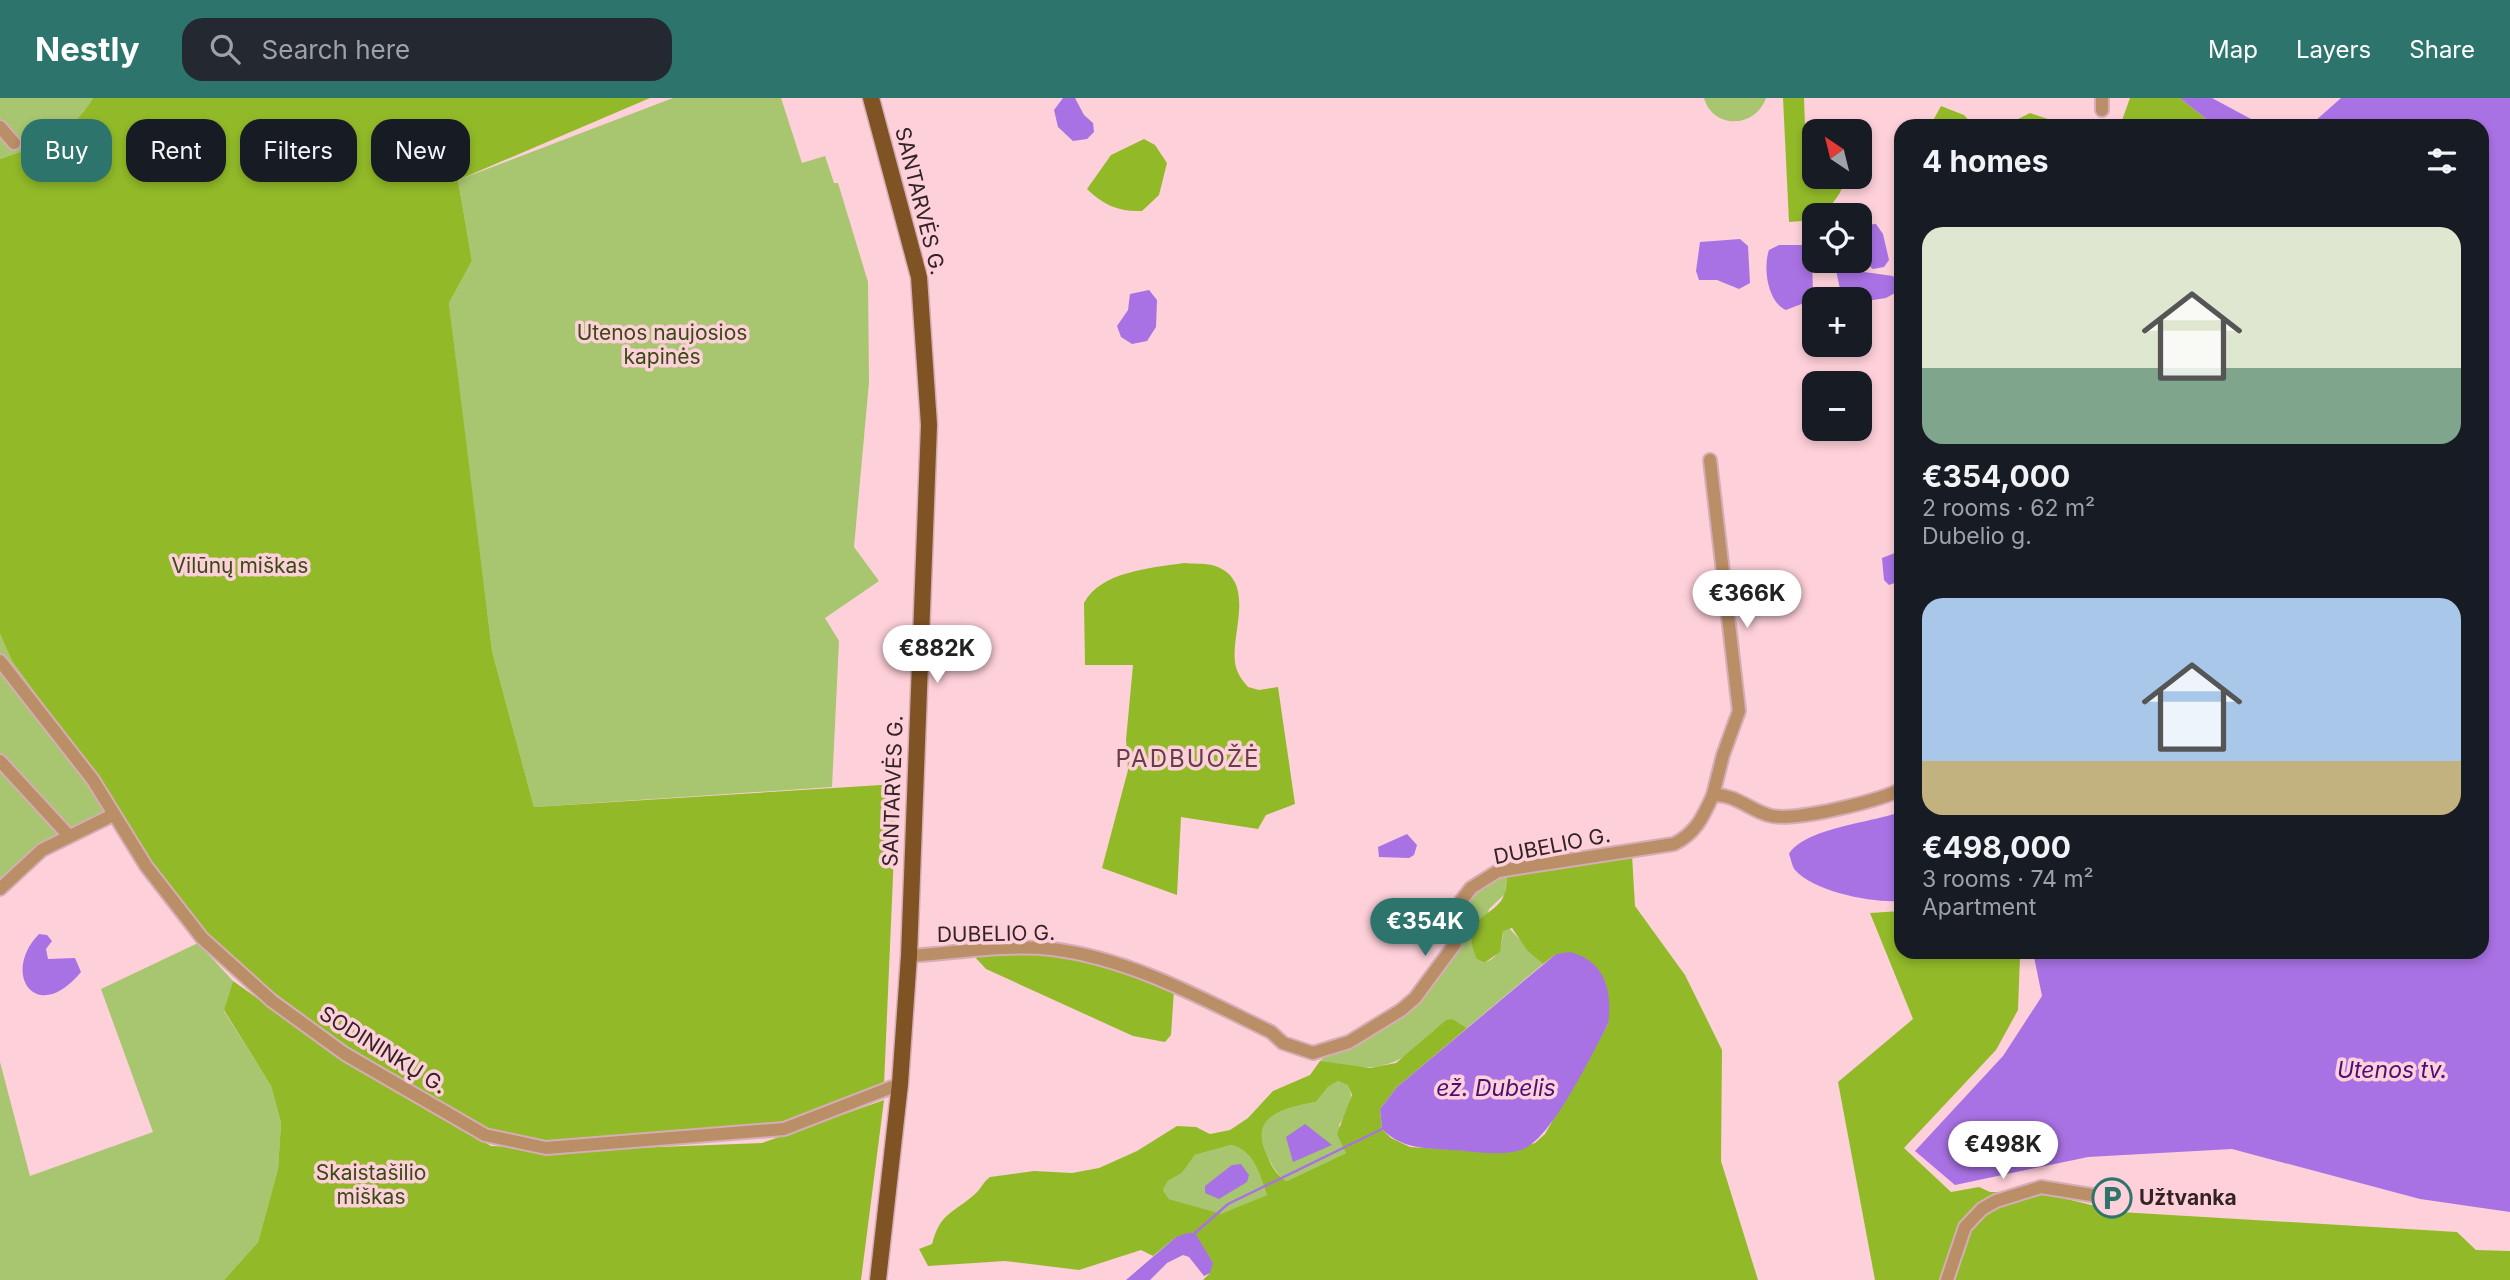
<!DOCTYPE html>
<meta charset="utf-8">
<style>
body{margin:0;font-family:Inter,sans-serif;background:#242831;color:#f1f3f6;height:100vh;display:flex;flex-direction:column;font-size:26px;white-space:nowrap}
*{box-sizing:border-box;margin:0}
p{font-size:23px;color:#9ea1a6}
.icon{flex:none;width:38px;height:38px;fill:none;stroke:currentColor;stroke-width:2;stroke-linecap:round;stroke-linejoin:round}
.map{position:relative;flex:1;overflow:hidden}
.sheet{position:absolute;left:1894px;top:21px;width:595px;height:840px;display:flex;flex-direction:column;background:#171b24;border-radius:21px;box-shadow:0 4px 10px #0003}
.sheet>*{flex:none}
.guide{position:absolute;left:21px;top:21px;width:665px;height:63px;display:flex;gap:14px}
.needle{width:46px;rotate:325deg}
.controls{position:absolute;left:1802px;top:21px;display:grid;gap:14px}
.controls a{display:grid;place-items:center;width:70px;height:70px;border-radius:14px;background:#171b24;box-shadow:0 4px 10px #0003;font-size:35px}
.price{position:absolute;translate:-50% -60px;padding:0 16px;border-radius:24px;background:#fff;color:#222;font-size:23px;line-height:46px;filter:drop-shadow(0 2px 4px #0008)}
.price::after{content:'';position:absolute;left:50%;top:42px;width:21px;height:16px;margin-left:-10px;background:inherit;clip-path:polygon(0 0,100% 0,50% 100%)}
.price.active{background:#2d756c;color:#fff}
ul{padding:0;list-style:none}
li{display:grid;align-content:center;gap:14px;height:371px;padding:0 28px}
li span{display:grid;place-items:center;height:217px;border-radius:21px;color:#555}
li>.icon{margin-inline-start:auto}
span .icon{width:126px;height:126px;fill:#fffc;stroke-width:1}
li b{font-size:30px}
h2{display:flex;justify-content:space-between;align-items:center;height:84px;padding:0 28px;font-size:30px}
.pill{padding:0 24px;border-radius:21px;background:#171b24;box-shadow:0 4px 10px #0003;font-size:24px;line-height:63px}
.pill.active{background:#2d756c;color:#fff}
header{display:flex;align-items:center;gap:42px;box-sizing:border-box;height:98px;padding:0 35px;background:#2d756c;color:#fff}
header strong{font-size:33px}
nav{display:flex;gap:38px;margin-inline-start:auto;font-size:24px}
.search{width:490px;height:63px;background:#242831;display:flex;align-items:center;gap:18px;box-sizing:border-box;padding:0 24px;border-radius:21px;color:#9ea1a6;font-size:26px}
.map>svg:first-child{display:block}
.green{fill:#a8c570}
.forest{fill:#92ba28;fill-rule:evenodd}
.water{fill:#a972e4}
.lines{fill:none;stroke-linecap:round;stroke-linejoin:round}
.stream{stroke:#a972e4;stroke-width:2.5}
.minor-casing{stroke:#d5adb5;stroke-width:16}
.major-casing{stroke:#d5adb5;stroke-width:19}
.minor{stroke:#ba8e66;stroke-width:12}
.major{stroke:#805324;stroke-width:16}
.labels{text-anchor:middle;stroke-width:7;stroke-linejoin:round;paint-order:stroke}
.street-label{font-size:21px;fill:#332226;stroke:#fed0d9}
.park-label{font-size:21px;fill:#3a4a14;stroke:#fed0d9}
.poi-label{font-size:21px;font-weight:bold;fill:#332226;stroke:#fed0d9;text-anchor:start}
.water-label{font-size:23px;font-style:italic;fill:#4a0e77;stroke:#fed0d9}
.quarter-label{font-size:24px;letter-spacing:2px;fill:#653f48;stroke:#fed0d9}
</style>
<header>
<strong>Nestly</strong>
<div class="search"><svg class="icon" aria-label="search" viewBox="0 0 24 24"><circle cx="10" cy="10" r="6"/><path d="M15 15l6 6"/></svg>Search here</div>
<nav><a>Map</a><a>Layers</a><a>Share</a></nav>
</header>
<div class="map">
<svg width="2510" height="1182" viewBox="0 0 2510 1182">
<rect width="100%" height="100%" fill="#fed0d9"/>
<!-- green -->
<g class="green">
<path d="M0,0h93c-23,38 -53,47 -93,61z"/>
<polygon points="673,0 781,0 802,65 825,58 834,85 838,85 868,184 869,284 854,449 879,483 825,520 839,543 832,689 534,709 492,553 466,348 449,205 472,163 458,82"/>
<path d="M1704,0h62c-10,30 -53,32 -62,0z"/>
<polygon points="0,536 12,563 122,713 45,756 0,793"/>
<path d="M1507,775l-2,21 -16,15 -12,50 6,4c17,-5 19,-18 20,-32l5,-4 35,37 -76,64 -14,-9c-18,7 -24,17 -39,30 -27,24 -60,21 -94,12l13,-10 33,-14 84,-78 14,-53 10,-17z"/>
<polygon points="198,845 233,883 224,913 271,988 281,1025 278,1071 258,1144 224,1182 0,1182 0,964 30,1078 153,1034 101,891"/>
<path d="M1338,983l10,3c7,16 0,28 -9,41l7,28 -59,28c-11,-7 -14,-14 -20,-26 -19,-40 18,-47 49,-53l12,-15z"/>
<path d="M1231,1047c24,6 28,29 36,50l-46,20 -52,-16 -6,-9 5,-9 14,-8 13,-18z"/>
</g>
<!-- forest -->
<g class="forest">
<path d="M93,0h557l-192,82 14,81 -23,42 43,348 42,156 363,-23 -13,301 -107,39 -228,18 -63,-14 -141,-83 -99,-73 -51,-51 -41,-52 -33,-58 -109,-150 -12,-27v-475c40,-14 70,-23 93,-61z"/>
<path d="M1783,0h21l1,28 10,16v35h29c0,16 -12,26 -21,38h-8v5l-26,2z"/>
<polygon points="2130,0 2180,0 2215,28 2120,28"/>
<polygon points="1941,8 1964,17 1974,28 1930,28"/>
<polygon points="2030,15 2063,26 2063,28 2004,28"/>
<path d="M1144,41l11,6 12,18 -8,32 -17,16c-23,1 -39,-6 -55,-22l24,-34z"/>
<path d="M1184,465c9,1 19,0 28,2 46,13 19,67 23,97 1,10 7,18 13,25l11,3 19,-3 17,117 -29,11 -8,14 -77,-12 -4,78 -75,-27 26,-98 -2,-30 7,-75h-48l-1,-62c17,-32 68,-35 100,-40z"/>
<path d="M1632,757l3,51 50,69 37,75 -1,111 37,119h-555l7,-7 -34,-36 -23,19 -12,-6 -62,20 -74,-9 -77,5 -9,-17 13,-5c9,-33 21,-30 43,-50 6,-5 8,-12 15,-17l44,-6 38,2 27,-5 38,-17 40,-25 19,1 14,7 20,-4 18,-12 25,-27 37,-16 10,-14 50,7 26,-5 50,-43 7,-1 14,9 -70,59 -17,22 2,20 9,9 19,9 94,6 31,-10 10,-9 63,-110 -52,-70 -13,10 -16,-14 -15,-22 -9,3 -3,21 -16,11 -7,-4c-20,-44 19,-41 27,-64 3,-6 2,-15 3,-22zM1338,983l10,4 4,10 -15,39 9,19 -59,28c-12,-7 -15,-14 -20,-26 -19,-40 18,-47 49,-53l12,-15zM1231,1047c24,6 28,29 36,50l-46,19 -52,-15 -6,-9 5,-9 14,-8 13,-18z"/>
<polygon points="1900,813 1900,854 2015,854 2020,858 2018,912 1996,952 1904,1050 1951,1094 1979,1089 1990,1094 2038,1094 2120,1114 2457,1134 2476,1152 2510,1153 2510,1182 1875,1182 1838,984 1913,921 1870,815"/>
<polygon points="1032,854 1086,861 1174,892 1171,937 1165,944 1133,938 986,871 973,857"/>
<polygon points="233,883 337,956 491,1048 583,1052 762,1045 884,1002 861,1182 224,1182 258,1144 278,1071 281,1025 271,988 224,912"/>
</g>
<!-- water -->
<g class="water">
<polygon points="1063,0 1075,0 1084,17 1093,25 1094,34 1087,41 1073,43 1058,29 1054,12"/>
<polygon points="2180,0 2212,0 2264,28 2215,28"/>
<polygon points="2341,0 2510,0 2510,1114 2420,1101 2232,1051 2088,1059 1955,1087 1915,1053 2003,958 2042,898 2033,854 2482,854 2482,28 2300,28 2314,24"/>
<polygon points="1876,126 1883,136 1889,162 1884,169 1873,171 1860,161 1860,127"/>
<polygon points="1740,141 1748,148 1750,185 1739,191 1717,182 1699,182 1696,173 1700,144"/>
<path d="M1779,147h25l8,8 1,42 -9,8 -18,7c-19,-8 -23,-43 -17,-60z"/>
<polygon points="1854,165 1864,174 1893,178 1896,183 1895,195 1886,200 1860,204 1860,201 1842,201 1836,172 1841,167"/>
<polygon points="1149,192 1157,202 1156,229 1147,243 1132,246 1121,239 1117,228 1128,212 1130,196"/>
<polygon points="1900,453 1900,483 1889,487 1884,482 1882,460"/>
<path d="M1900,714v89c-28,2 -85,-9 -105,-31 -3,-4 -4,-11 -6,-16 16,-26 81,-31 111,-42z"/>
<polygon points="1407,736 1417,747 1414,757 1409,760 1379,759 1378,749"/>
<path d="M39,836l8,1 5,6 -6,8 2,10 27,-1 6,14c-44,54 -81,2 -42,-38z"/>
<path d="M1570,854c35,9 43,39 38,72 -16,30 -57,117 -87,126 -22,7 -47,1 -70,0 -27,-2 -49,-1 -69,-21l-2,-20 17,-22 159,-133z"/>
<polygon points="1305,1026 1332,1047 1293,1064 1286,1039"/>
<polygon points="1241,1066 1249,1077 1247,1084 1219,1101 1205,1095 1205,1088 1232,1067"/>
<polygon points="1187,1135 1195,1135 1213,1165 1210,1175 1204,1178 1189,1159 1183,1157 1167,1165 1150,1182 1126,1182 1176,1139"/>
</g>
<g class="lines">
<!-- stream -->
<polyline class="stream" points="1195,1135 1228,1106 1382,1031"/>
<!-- minor casing -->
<g class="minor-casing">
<g id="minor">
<polyline points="2102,12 2102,0"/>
<polyline points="0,29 14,45"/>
<polyline points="1710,362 1739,613 1723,657 1713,697"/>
<polyline points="0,563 93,682 146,768 202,840 272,903 345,956 485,1037 546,1050 784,1031 900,986"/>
<polyline points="0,663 69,738"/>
<polyline points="0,791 42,752 113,717"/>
<path d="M909,858c46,-3 97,-12 143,-7 79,10 149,49 219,83l12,11 30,10 36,-11 52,-32 14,-12 40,-54 6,-43 10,-13 27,-17 176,-27c22,-11 29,-27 39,-49 22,-1 35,14 55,20 24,8 109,-14 132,-25"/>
<polyline points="1947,1182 1965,1129 1982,1111 1996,1103 2041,1089 2123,1102"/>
</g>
</g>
<!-- major casing -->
<g class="major-casing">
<polyline id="major" points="871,0 919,179 929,327 909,858 900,986 878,1182"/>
</g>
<!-- minor -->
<use href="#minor" class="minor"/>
<!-- major -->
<use href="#major" class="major"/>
</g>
<!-- icons -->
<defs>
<g id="parking-ring" transform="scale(2.0125)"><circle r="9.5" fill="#fed0d9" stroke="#2d756c" stroke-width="1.5"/><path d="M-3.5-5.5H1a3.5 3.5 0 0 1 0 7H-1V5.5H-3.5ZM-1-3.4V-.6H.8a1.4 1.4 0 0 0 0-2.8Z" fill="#2d756c"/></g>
</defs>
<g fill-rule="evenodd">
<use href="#parking-ring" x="2112" y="1100"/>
</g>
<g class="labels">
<!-- street labels -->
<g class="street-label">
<text transform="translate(920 103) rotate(76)" y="7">SANTARVĖS G.</text>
<text transform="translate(893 693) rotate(-88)" y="7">SANTARVĖS G.</text>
<text transform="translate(1552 748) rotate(-11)" y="7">DUBELIO G.</text>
<text transform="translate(996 836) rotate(-1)" y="7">DUBELIO G.</text>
<text transform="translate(383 952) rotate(32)" y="7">SODININKŲ G.</text>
</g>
<!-- park labels -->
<g class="park-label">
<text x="662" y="242">Utenos naujosios<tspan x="662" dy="24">kapinės</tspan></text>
<text x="240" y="475">Vilūnų miškas</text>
<text x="371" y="1082">Skaistašilio<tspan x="371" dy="24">miškas</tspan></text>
</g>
<!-- poi labels -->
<g class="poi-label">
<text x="2139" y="1107">Užtvanka</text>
</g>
<!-- water labels -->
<g class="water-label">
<text x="2392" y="980">Utenos tv.</text>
<text x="1496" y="998">ež. Dubelis</text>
</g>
<!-- quarter labels -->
<g class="quarter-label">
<text x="1188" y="669">PADBUOŽĖ</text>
</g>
</g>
</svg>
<div class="controls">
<a><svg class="needle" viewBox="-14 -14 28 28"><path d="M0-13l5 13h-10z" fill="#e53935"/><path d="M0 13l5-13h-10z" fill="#9ea1a6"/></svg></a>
<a><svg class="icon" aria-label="locate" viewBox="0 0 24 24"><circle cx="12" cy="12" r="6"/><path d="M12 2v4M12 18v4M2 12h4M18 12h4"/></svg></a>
<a>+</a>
<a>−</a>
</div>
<b class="price" style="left:1747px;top:532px">€366K</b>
<b class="price" style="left:937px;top:587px">€882K</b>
<b class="price active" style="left:1425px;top:860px">€354K</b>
<b class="price" style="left:2003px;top:1083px">€498K</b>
<div class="guide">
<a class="pill active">Buy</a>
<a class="pill">Rent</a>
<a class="pill">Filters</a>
<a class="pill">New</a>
</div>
<section class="sheet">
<h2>4 homes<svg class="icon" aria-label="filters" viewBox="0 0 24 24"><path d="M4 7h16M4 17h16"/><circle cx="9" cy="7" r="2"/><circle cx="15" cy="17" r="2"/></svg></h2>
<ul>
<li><span style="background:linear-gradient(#dfe7d0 65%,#7fa58c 0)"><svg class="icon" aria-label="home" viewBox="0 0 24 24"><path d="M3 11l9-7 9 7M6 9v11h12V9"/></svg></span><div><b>€354,000</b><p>2 rooms · 62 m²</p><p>Dubelio g.</p></div></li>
<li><span style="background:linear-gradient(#a9c7e8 75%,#c2b280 0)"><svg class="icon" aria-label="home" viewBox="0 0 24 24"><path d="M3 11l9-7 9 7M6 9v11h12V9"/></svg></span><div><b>€498,000</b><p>3 rooms · 74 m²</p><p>Apartment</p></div></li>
</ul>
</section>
</div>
